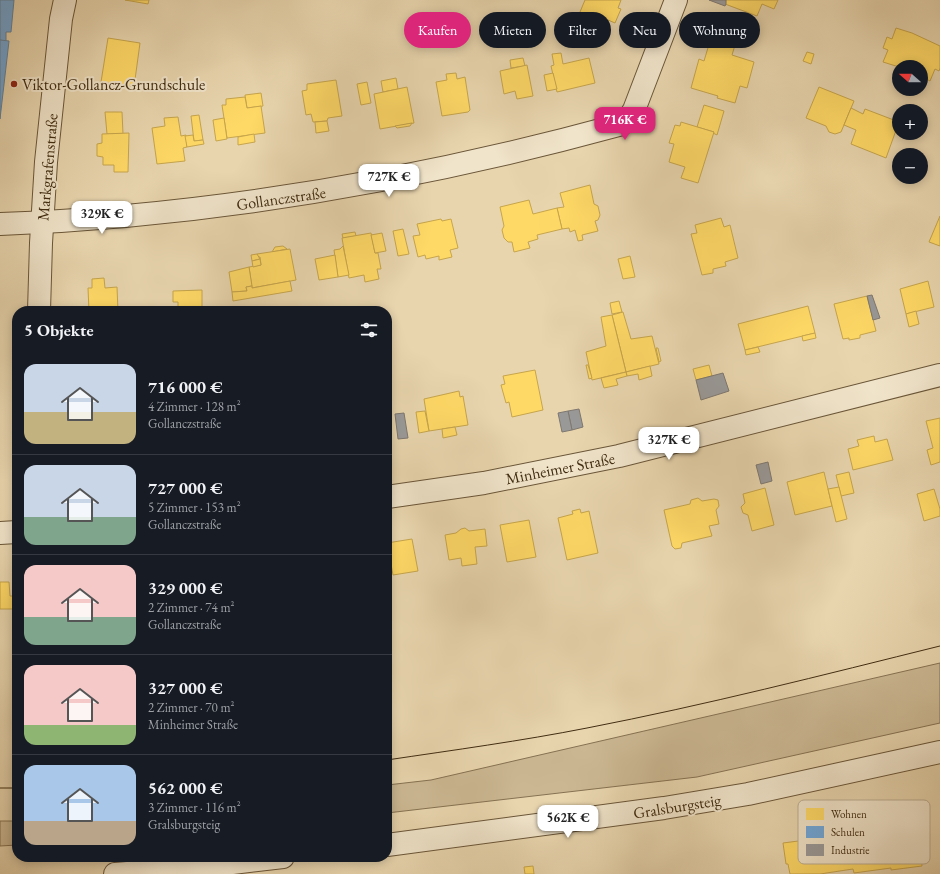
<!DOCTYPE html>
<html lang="de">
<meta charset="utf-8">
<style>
body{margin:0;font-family:"EB Garamond",serif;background:#20242c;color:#f1f3f6;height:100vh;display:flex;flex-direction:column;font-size:15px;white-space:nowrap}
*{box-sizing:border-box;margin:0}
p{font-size:13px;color:#9ea1a6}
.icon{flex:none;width:22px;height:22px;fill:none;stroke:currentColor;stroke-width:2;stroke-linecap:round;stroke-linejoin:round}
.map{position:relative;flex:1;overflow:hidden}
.sheet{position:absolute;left:12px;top:306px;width:380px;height:556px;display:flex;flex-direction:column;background:#171b24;border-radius:16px;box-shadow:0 2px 10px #0003}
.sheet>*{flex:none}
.banner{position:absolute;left:404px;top:12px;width:380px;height:36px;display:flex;gap:8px}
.needle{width:26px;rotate:291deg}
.tools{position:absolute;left:892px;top:60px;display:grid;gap:8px}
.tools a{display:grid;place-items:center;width:36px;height:36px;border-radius:50%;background:#171b24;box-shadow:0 2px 10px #0003;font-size:20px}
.price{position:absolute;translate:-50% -34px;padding:0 9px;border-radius:8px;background:#fff;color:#222;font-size:13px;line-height:26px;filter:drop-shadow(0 1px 2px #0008)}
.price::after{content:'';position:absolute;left:50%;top:24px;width:12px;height:9px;margin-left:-6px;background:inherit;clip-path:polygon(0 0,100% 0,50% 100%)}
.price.selected{background:#db2777;color:#fff}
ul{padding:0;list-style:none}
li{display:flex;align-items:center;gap:12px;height:100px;padding:0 12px}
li+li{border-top:1px solid #363941}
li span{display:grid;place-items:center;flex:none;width:112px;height:80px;border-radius:12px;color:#555}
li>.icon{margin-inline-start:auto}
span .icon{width:48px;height:48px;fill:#fffc;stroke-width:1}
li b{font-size:17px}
h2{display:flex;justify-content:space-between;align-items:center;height:48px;padding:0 12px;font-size:17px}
.pill{padding:0 14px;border-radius:18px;background:#171b24;box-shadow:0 2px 10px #0003;font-size:14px;line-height:36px}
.pill.selected{background:#db2777;color:#fff}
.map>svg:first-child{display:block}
.green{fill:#cbb893;stroke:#867252}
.homes{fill:#ffd966;stroke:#c6a54c}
.schools{fill:#6fa8dc;stroke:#61839f}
.industry{fill:#999;stroke:#7e7870}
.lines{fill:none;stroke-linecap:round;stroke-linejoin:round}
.minor-casing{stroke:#6a5638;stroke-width:24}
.minor{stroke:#f0e4ca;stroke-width:22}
.tram{stroke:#402c11;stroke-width:1}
.poi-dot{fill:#8f2418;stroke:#f0e4ca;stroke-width:1.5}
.labels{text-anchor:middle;stroke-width:4;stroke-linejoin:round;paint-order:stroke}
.poi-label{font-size:16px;fill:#402c11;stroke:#f0e4ca;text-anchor:start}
.street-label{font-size:16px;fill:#402c11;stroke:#f0e4ca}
.key{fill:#f0e4ca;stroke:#bbad92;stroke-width:1}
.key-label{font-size:11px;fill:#402c11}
</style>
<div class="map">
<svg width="940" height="874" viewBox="0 0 940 874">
<rect width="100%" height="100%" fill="#e8d5ae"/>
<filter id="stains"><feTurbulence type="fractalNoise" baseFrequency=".005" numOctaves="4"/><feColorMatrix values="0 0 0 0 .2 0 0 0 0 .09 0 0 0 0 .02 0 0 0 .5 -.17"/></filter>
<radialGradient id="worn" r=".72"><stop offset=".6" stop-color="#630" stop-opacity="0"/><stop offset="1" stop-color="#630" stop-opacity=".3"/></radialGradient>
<!-- green -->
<g class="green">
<polygon points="940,663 940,723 697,777 387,813 387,785 431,780"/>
<polygon points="0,821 17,821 17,845 0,846"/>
</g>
<!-- homes -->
<g class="homes">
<polygon points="125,0 149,0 148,4"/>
<polygon points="585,0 621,0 618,8 621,9 615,23 608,20 605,30 583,21 585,14 580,12"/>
<polygon points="726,0 778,0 774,9 762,4 757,16 725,4"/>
<polygon points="896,28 912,33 940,46 940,68 939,71 935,69 930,81 921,76 921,67 899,67 883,62 888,50 883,48 887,37 892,39"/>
<polygon points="108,38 140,43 134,87 101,82"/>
<polygon points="713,39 735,45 732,55 754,62 747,88 740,86 735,103 717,98 718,96 691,88 699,59 704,61 710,41 712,42"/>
<polygon points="807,52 814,54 811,64 803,61"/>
<polygon points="561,53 563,64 589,58 595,83 557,92 551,66 554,65 552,54"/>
<polygon points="523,58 525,66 511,68 510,60"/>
<polygon points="527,65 533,96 517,99 515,91 504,94 500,71"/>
<polygon points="456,73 457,79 465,77 470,110 468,112 442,116 436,82 447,80 446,74"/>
<polygon points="553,73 557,89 547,91 544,75"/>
<polygon points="396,78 398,89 383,92 381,81"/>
<polygon points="336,80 342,116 328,118 327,121 313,122 311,114 306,115 302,91 307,90 307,84"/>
<polygon points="367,82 371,103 361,105 357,84"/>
<polygon points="407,87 414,123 380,129 374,94"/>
<polygon points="819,87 854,101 841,132 835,134 829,132 826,126 806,118"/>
<polygon points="261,93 263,106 247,108 245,95"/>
<polygon points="245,97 247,108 261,106 265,133 227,138 222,105 226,105 226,99"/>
<polygon points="704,105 724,111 717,135 713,133 714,132 697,127"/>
<polygon points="851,108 863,114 865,109 899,122 886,158 851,144 856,130 844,125"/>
<polygon points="105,112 122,112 123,134 107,134"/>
<polygon points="199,115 203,140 194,141 191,116"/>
<polygon points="178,117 181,136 186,135 187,147 183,148 185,161 157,164 152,128 165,126 164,118"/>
<polygon points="224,118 227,139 216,141 213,120"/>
<polygon points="327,121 329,131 316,133 315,122"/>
<polygon points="681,122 714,132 698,183 681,178 685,167 669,162 674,144 669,143 675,125 680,126"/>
<polygon points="412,123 410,126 397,128 395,126"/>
<polygon points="129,133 128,172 114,172 114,165 103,165 103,157 97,156 97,144 102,143 102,134"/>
<polygon points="254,134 255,142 238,145 238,137"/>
<polygon points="193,135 194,141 203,140 204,144 187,147 185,136"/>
<polygon points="590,185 594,204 598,206 600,215 598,220 595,221 598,231 582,235 583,240 578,241 575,230 570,232 569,228 562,229 557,208 564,207 560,193"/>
<polygon points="529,200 533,214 557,208 562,229 537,235 538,239 528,242 530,248 514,252 512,242 508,242 504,238 502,230 504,226 500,207"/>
<polygon points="940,216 940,246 929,242"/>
<polygon points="721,218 724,227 730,225 738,258 725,262 726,266 713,269 713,273 702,275 691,234 697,233 695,225"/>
<polygon points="441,219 442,221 451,219 458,248 450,250 452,257 439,260 439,256 426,259 425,255 418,257 413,236 420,235 417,224"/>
<polygon points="403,229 409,254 398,256 393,231"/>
<polygon points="355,232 356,236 343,238 342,234"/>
<polygon points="371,233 375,253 378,253 381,269 377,269 379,279 365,282 364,275 349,278 342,238"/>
<polygon points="382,233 386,251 375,253 371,235"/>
<polygon points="283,246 287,249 272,252 275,247"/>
<polygon points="343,246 349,275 338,277 334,250 340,249"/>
<polygon points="290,249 296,280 252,288 249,267 261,265 260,257 257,257 257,254"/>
<polygon points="257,254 260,259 252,261 251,255"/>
<polygon points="335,255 338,277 319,280 315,259"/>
<polygon points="630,256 635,277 623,279 618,259"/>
<polygon points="260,259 261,265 253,267 252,261"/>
<polygon points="249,267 252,286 246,287 247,291 232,292 229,272"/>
<polygon points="104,278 105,288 117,287 118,311 89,311 88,288 92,288 92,279"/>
<polygon points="290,281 292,291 233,301 232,292 247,291 246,287 252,286 252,288"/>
<polygon points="928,281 934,307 906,314 900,289"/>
<polygon points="202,290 202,311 178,311 178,302 173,302 173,291"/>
<polygon points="867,296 876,331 860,335 860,338 849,340 849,338 843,339 834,304"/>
<polygon points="619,301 622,312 612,314 610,303"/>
<polygon points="808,306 815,333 745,350 738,324"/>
<polygon points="916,311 919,324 909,327 906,314"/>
<polygon points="623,312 631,339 652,336 659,364 626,372 612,315"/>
<polygon points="612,315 626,372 592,380 586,352 606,346 601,317"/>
<polygon points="815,333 816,338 803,341 802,336"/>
<polygon points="758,347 760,352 746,355 745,350"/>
<polygon points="656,348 658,348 661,361 659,362"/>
<polygon points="586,365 588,365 592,378 589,379"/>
<polygon points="709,365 712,376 696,380 693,369"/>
<polygon points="650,366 652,376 639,380 638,374 627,376 626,372"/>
<polygon points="535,370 543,410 512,417 509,402 506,403 501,385 505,384 503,376"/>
<polygon points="626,372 627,376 616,379 618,385 604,388 601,378"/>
<polygon points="459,391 460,397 463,396 468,425 429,431 424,399"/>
<polygon points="425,411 429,431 419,433 416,412"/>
<polygon points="940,418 940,462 931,465 927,450 933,448 926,421"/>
<polygon points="455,427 457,435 443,438 442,429"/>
<polygon points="874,436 875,442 887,439 893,460 853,470 848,449 859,446 857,440"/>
<polygon points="824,472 832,506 795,515 787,482"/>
<polygon points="849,472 854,493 841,496 836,475"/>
<polygon points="839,487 847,519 836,522 828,489"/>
<polygon points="765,488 774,525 752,531 748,515 743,513 741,507 745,503 743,494"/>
<polygon points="934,489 940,509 940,516 924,521 917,494"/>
<polygon points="698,498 702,501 714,499 718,500 719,506 716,510 719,524 709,526 712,536 682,543 681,548 675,549 672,546 664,510 690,504 691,500"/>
<polygon points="580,509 581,513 589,511 598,553 567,560 558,518 573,514 572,511"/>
<polygon points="529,520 536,557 507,562 500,525"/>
<polygon points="465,528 469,531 485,529 487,546 475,547 477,564 462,566 461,558 449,560 445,535 456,533 461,529"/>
<polygon points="412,539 418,571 393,575 387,543"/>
<polygon points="0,582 9,582 10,596 13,596 13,609 0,609"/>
<polygon points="891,829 892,833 919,830 922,866 891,870 891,868 854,873 853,869 820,874 790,874 788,864 786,864 783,843 806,840 806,836 824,834 825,840 849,837 850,841 873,838 872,832"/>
<polygon points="533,866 534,874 525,874 524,867"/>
</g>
<!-- schools -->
<g class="schools">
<polygon points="0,0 14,0 11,32 6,32 6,41 0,40"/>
<polygon points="0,40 9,41 0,119"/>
</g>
<!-- industry -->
<g class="industry">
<polygon points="709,0 726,0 726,4 725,6"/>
<polygon points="872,295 880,318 873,320 867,296"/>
<polygon points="723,373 729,391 701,400 696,380"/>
<polygon points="579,409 583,427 572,430 568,411"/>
<polygon points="568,411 572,430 562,432 558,413"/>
<polygon points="404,413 408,438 398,439 395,414"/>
<polygon points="768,462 772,481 761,484 756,465"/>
</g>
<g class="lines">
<!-- minor casing -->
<g class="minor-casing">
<g id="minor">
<path d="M0,224c212,-8 414,-43 619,-99l8,-4 7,-11 42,-110"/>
<polyline points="39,311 41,243 46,162 61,19 65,0"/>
<polyline points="387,497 484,483 619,456 940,375"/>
<polyline points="0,533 17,532"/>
<polyline points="387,845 664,808 748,794 940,752"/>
<polyline points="115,874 191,868 283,857"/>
</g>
</g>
<!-- minor -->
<use href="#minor" class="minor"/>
<!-- tram -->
<g class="tram">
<path d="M387,760c67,-10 134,-19 200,-32 119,-23 236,-53 353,-82"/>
<polyline points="0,788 17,788"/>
</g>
</g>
<!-- markers -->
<circle class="poi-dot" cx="14" cy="84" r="4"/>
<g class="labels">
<!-- poi labels -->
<g class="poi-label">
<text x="22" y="90">Viktor-Gollancz-Grundschule</text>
</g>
<!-- street labels -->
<g class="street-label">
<text transform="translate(47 167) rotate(-85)" y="6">Markgrafenstraße</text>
<text transform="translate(281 198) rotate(-8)" y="6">Gollanczstraße</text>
<text transform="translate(560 468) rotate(-11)" y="6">Minheimer Straße</text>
<text transform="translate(677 806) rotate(-9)" y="6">Gralsburgsteig</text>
</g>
</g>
<!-- legend -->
<rect x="798" y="800" width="132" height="64" rx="6" class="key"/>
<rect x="806" y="808" width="18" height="12" fill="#ffd966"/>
<rect x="806" y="826" width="18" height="12" fill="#6fa8dc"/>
<rect x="806" y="844" width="18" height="12" fill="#999"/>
<g class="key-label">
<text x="831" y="818">Wohnen</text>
<text x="831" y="836">Schulen</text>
<text x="831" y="854">Industrie</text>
</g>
<rect width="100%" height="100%" filter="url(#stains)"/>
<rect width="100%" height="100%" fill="url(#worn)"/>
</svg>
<div class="tools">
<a><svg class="needle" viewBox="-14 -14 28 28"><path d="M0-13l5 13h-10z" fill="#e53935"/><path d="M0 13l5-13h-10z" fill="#9ea1a6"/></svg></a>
<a>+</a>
<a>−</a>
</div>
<b class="price selected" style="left:625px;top:141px">716K €</b>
<b class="price" style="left:389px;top:198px">727K €</b>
<b class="price" style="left:102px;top:235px">329K €</b>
<b class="price" style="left:669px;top:461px">327K €</b>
<b class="price" style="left:568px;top:839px">562K €</b>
<div class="banner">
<a class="pill selected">Kaufen</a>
<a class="pill">Mieten</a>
<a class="pill">Filter</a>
<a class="pill">Neu</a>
<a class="pill">Wohnung</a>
</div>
<section class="sheet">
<h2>5 Objekte<svg class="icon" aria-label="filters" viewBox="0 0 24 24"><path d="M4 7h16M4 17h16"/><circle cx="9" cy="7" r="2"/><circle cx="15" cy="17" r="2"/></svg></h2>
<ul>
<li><span style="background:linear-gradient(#c9d6e8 60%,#c2b280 0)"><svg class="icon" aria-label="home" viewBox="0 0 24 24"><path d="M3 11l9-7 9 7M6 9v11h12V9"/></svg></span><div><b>716 000 €</b><p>4 Zimmer · 128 m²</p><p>Gollanczstraße</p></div></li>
<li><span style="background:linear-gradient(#c9d6e8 65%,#7fa58c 0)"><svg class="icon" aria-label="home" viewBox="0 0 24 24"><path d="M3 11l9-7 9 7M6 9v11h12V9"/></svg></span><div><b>727 000 €</b><p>5 Zimmer · 153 m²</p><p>Gollanczstraße</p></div></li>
<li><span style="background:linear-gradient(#f6c9c9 65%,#7fa58c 0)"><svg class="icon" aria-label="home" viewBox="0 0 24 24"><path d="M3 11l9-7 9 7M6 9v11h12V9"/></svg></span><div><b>329 000 €</b><p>2 Zimmer · 74 m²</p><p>Gollanczstraße</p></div></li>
<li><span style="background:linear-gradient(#f6c9c9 75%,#8fb573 0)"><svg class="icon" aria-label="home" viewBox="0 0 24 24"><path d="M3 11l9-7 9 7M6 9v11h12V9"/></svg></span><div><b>327 000 €</b><p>2 Zimmer · 70 m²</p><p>Minheimer Straße</p></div></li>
<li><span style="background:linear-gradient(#a9c7e8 70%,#b9a48a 0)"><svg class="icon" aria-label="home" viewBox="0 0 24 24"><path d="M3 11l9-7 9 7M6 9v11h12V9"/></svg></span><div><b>562 000 €</b><p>3 Zimmer · 116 m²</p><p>Gralsburgsteig</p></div></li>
</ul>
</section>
</div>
